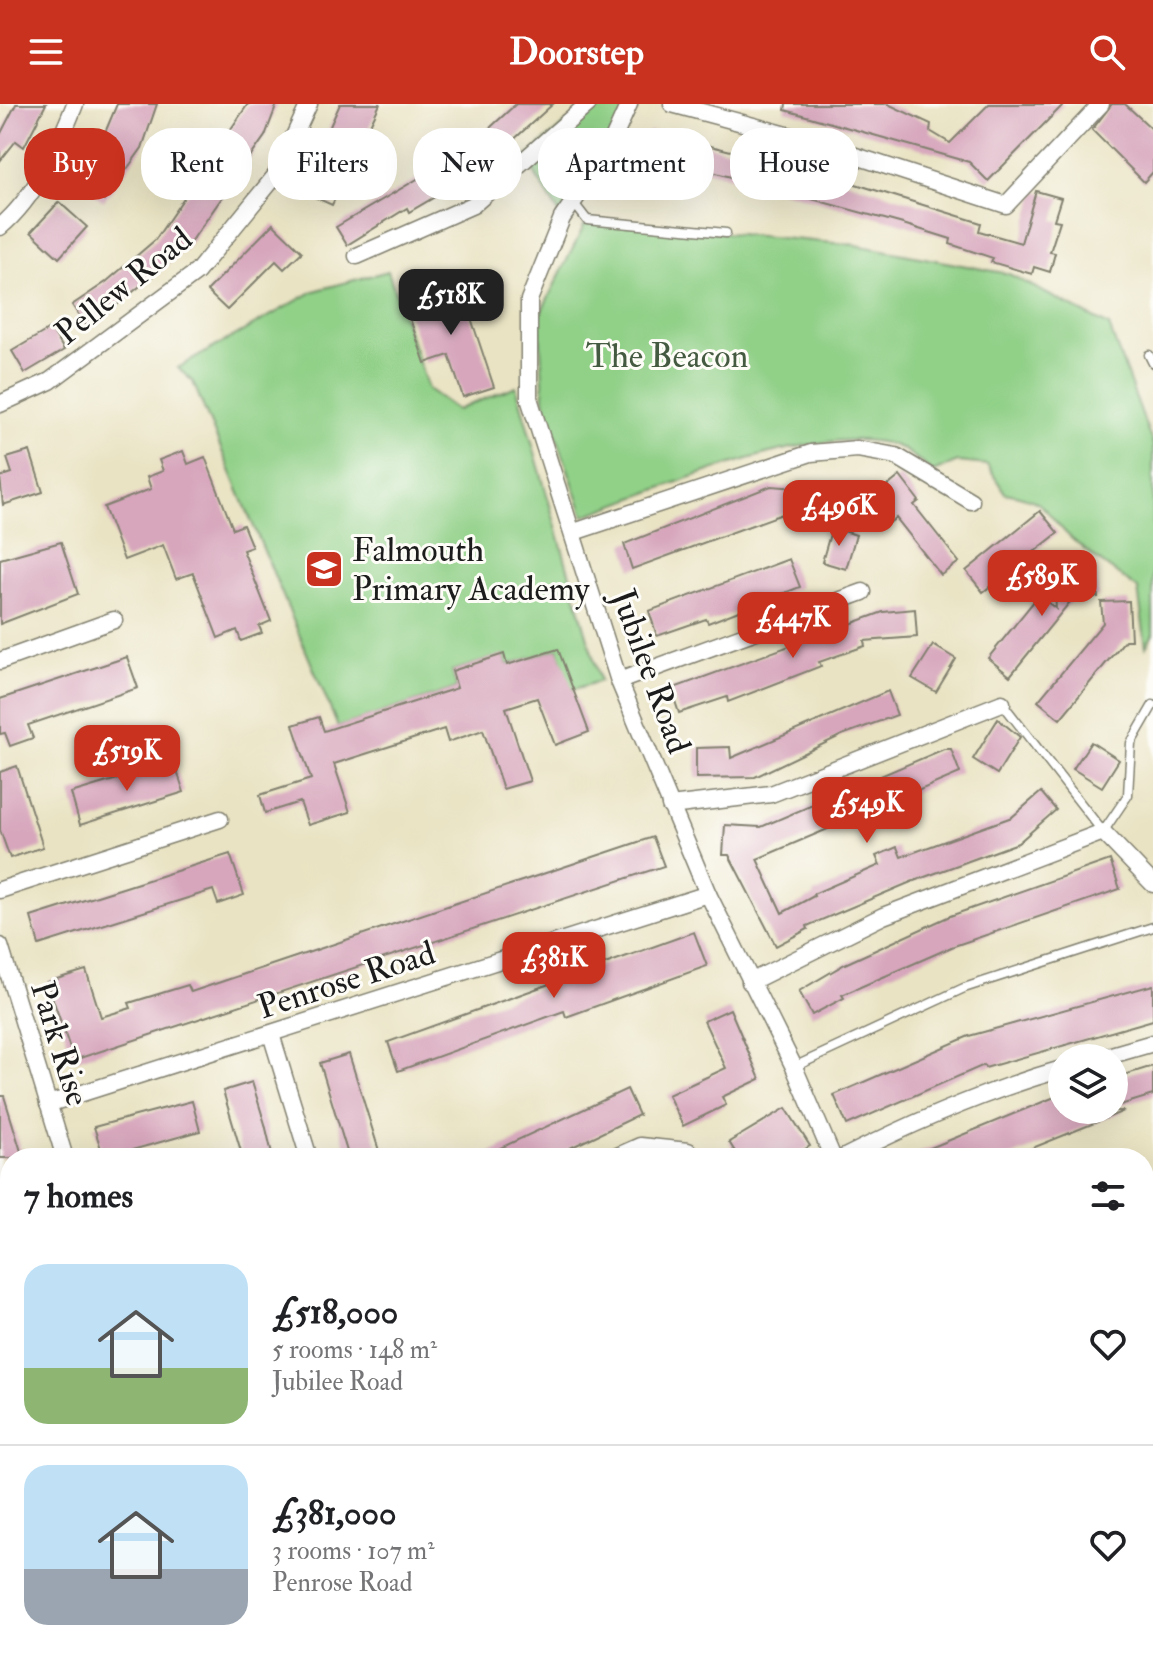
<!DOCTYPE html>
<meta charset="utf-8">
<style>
body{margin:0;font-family:"IM FELL Double Pica",serif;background:#f6f6f6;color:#202124;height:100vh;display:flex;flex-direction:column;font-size:30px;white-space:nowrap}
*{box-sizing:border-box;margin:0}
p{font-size:26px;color:#757577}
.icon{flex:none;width:44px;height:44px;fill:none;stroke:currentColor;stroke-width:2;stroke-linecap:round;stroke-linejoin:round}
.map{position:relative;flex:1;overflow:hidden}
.side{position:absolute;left:0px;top:1044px;width:1154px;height:512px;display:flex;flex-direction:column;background:#fff;border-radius:32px 32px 0 0;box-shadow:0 8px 32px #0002}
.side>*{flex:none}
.banner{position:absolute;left:24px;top:24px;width:1106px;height:72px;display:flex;gap:16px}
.tools{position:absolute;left:1048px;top:940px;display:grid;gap:16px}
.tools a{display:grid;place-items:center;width:80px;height:80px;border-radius:50%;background:#fff;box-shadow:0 8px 32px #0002;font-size:40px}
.price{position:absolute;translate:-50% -68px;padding:0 18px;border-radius:16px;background:#c8321e;color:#fff;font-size:26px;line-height:52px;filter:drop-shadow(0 2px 4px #0008)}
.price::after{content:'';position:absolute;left:50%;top:48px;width:24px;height:18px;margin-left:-12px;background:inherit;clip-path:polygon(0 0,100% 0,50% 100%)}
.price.on{background:#222;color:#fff}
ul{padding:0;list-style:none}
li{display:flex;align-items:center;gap:24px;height:200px;padding:0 24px}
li+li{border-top:2px solid #e0e0e0}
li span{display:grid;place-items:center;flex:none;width:224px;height:160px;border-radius:24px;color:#555}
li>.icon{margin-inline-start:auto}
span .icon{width:96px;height:96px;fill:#fffc;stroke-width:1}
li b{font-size:34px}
h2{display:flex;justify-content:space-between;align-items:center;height:96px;padding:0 24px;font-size:34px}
.pill{padding:0 28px;border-radius:32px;background:#fff;box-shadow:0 8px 32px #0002;font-size:28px;line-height:72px}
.pill.on{background:#c8321e;color:#fff}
header{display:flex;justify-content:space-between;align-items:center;height:104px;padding:0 24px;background:#c8321e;color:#fff;font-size:36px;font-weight:700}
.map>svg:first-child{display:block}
.green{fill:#90d087;stroke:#567652;stroke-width:2}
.building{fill:#d7a6bc}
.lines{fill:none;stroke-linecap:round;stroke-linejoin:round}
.lane-casing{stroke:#828070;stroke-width:11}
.street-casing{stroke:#828070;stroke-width:19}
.secondary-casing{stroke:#828070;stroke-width:27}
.lane{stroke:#fff;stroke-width:8}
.street{stroke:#fff;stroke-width:16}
.secondary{stroke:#fff;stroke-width:24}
.labels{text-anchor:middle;stroke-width:6;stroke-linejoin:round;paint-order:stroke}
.street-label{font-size:34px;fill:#1c1c1c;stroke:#fdfcf7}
.park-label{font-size:34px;fill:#455b41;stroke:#fdfcf7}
.poi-label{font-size:34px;fill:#1c1c1c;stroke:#fdfcf7;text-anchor:start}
</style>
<header><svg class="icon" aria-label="menu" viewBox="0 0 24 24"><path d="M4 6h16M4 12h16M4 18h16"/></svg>Doorstep<svg class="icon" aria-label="search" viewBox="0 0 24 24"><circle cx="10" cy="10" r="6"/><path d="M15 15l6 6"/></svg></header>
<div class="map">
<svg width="1153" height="1556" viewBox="0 0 1153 1556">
<rect width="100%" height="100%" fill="#fdfcf7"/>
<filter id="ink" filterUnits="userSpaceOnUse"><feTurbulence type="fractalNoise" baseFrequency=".0125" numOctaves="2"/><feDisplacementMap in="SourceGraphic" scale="16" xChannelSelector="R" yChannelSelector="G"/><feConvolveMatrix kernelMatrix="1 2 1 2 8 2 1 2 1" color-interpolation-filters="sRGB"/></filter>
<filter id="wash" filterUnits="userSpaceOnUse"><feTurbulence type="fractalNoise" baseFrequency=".006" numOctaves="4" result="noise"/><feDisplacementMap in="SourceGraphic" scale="32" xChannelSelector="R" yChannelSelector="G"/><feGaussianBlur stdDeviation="1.8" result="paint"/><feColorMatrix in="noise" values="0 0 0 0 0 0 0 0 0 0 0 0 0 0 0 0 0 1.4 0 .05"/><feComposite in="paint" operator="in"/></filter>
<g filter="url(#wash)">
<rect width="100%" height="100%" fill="#e9e3c3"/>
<!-- green -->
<g class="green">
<polygon points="588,0 629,0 562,114 525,54"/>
<path d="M587,116l269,25 153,29 100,52 44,119v189l-7,13 -8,-58c-22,-17 -47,-32 -67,-51 -29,-27 -20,-37 -66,-45l-18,-28 -29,-3 -25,10c-10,-8 -23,-20 -35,-25 -71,-30 -241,44 -314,69l-40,-117 -5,-83z"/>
<polygon points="388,167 428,285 457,306 516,282 600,577 571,586 558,545 507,561 504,551 452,567 457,584 338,623 193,278 178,264 314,187"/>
<polygon points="0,1336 10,1339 10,1546 271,1546 285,1556 0,1556"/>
</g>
<g id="blocks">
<!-- building -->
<g class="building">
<polygon points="16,0 46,0 24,43 16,37 0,57 0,31"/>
<polygon points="117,0 157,0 142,44 104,97 77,79 108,33 104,31"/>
<polygon points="248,0 277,0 265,32 186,145 88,224 72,201 106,178 155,136"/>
<polygon points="340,0 380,0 332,101 301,87"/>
<polygon points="516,0 553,0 479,67 409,108 407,104 347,141 336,123 446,58 442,52 477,28 481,32"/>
<polygon points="786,0 888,0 931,20 930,27 950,39 989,0 1064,0 988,77 969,58 785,6"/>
<polygon points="1112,0 1125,0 1153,26 1153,68 1144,78 1092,26"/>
<polygon points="649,27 817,68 981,119 979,127 1021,139 1036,87 1061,94 1054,116 1060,117 1050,148 1055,149 1050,168 1034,163 1032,170 991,158 993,154 950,140 951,135 903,120 643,49"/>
<polygon points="59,98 87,123 59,154 31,128"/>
<polygon points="273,120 302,148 284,165 276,157 227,206 207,187"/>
<polygon points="460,181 494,283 463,293 449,251 425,259 405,200"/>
<polygon points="51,224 64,246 25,269 12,247"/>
<polygon points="30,347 43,388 3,401 0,373 12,369 7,354"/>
<polygon points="183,347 188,360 205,353 233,425 243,421 252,443 243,446 271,517 259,522 262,529 241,537 237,526 218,534 193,469 176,475 163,441 124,456 104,403 151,385 147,373 163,367 159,356"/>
<polygon points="900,372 919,397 914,401 959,458 941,471 896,414 888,420 869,397"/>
<polygon points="771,382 825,386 822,412 785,409 632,465 624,440"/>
<polygon points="1040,407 1058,429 983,488 966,467"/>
<polygon points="832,423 856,431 846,465 822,458"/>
<polygon points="61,438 78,490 0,520 0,455"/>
<polygon points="789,455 800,483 708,519 706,515 657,532 649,507"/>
<polygon points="1096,466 1098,493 1073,494 1010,572 988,554 1039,491 1056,505 1054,469"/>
<polygon points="1129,497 1131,536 1125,536 1060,615 1038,597 1103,519 1101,498"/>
<polygon points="915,505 917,533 864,537 865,542 819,558 821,562 728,598 727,593 679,609 671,585 883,508"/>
<polygon points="933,541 956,555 936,588 912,574"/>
<polygon points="558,545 589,628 555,641 537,594 506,604 530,677 503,685 483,626 448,638 444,625 334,660 350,708 308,721 300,698 265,709 260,691 311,675 293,621 319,613 324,627 457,584 452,567 504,550 507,561"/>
<polygon points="127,553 138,584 28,621 33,634 10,642 5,629 0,630 0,595"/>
<polygon points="888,587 897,611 842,631 755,673 696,674 696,644 730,643 731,654"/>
<polygon points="998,615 1020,633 997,670 973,655"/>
<polygon points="1091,638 1119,656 1102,683 1073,665"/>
<polygon points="944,645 951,645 960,669 757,755 782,809 814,792 813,790 880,761 876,752 897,743 901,753 1012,713 1041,688 1056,706 1018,739 911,778 807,822 808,825 776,842 729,751 723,751 725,721 761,723"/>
<polygon points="174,658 184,688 80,721 71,689"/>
<polygon points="17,662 43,743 10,754 0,726 0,668"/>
<polygon points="653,733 664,762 74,956 47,878 86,866 101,913 131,904 129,899 188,881 191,888"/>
<polygon points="230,750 244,791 218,800 213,786 39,841 31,813"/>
<polygon points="1110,756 1120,785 954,842 842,891 844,894 812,911 799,887 845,860 950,812"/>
<polygon points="694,828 707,862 566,913 564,907 398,967 388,938"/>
<polygon points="1153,881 1153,916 985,964 984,961 847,1021 834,991 969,932"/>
<polygon points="730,905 760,975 722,993 726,1001 683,1022 668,991 726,964 704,917"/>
<polygon points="349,950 380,1050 366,1054 349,1054 320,959"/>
<polygon points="1153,962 1153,991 1114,1003 1114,974"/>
<polygon points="252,978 265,1020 273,1054 243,1054 223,987"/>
<polygon points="627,985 639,1011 566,1046 549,1054 479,1054"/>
<polygon points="1062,990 1062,1006 1124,1007 1008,1054 906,1054"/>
<polygon points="0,992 4,992 23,1054 0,1054"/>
<polygon points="192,997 200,1027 132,1046 134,1054 104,1054 94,1023"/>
<polygon points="786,1004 810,1042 790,1054 739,1054 729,1038"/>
</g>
</g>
</g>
<g filter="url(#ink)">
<use href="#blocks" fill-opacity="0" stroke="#828070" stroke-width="2"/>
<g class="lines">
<!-- lane casing -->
<g class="lane-casing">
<g id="lane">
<polyline points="573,98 587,116 726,129"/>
<polyline points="1149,251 1153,259"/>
<polyline points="1002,599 1103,728 1128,691 1131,639 1153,601"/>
<polyline points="794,963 964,884 1153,823"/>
</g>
</g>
<!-- street casing -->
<g class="street-casing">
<g id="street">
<polyline points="629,0 606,51 562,114 529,196 529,294 619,577 708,790 794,963 833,1054"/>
<polyline points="672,0 813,38 1006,101 1101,0"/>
<path d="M0,123c36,-30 58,-80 75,-123"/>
<polyline points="357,152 473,101 588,0"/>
<polyline points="0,300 50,277 197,168 276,71 309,0"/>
<polyline points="574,428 811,349 857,345 896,352 971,397"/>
<polyline points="0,557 114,516"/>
<polyline points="619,577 863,488"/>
<polyline points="670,702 771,690 1002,599"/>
<polyline points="0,786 220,715"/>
<polyline points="0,842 65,1054"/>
<polyline points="750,878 883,812 1103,728 1153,780"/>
<polyline points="271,930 309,1054"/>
<polyline points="1101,954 1153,939"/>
<polyline points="48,1000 708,790"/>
<polyline points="613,1054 640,1042 688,1047 693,1054"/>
<path d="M843,1054c71,-36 142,-67 219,-89"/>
<polyline points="0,1130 10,1132"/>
<polyline points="0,1324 10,1322"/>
</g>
</g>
<!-- secondary casing -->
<g class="secondary-casing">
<g id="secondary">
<polyline points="0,1286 10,1292"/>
<polyline points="306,1546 322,1556"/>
</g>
</g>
<!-- lane -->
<use href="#lane" class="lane"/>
<!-- street -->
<use href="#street" class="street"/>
<!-- secondary -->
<use href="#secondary" class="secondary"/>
</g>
</g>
<!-- icons -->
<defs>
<g id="school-square" transform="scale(2)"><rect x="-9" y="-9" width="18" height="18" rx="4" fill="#c8321e" stroke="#fdfcf7"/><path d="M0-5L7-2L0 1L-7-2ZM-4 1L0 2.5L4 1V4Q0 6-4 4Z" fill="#fff"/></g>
</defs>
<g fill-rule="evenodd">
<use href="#school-square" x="324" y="465"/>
</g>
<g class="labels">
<!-- street labels -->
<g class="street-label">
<text transform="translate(123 181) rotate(-39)" y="12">Pellew Road</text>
<text transform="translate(652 567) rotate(70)" y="12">Jubilee Road</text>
<text transform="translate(346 875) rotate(-18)" y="12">Penrose Road</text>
<text transform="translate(61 939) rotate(73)" y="12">Park Rise</text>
</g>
<!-- park labels -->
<g class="park-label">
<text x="667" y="263">The Beacon</text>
</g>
<!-- poi labels -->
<g class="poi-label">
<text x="352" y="457">Falmouth<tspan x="352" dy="39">Primary Academy</tspan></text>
</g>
</g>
</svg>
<div class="tools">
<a><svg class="icon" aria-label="layers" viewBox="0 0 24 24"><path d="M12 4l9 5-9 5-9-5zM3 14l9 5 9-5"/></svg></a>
</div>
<b class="price on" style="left:451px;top:233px">£518K</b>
<b class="price" style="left:839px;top:444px">£496K</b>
<b class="price" style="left:1042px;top:514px">£589K</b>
<b class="price" style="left:793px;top:556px">£447K</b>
<b class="price" style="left:127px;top:689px">£519K</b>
<b class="price" style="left:867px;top:741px">£549K</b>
<b class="price" style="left:554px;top:896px">£381K</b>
<div class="banner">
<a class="pill on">Buy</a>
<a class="pill">Rent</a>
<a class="pill">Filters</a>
<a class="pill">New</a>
<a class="pill">Apartment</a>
<a class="pill">House</a>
</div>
<section class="side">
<h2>7 homes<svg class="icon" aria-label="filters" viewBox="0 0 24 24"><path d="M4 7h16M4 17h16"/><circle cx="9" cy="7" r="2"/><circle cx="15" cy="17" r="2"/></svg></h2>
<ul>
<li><span style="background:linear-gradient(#bfe0f5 65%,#8fb573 0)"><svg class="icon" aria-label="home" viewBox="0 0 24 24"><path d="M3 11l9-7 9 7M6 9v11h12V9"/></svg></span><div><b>£518,000</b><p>5 rooms · 148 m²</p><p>Jubilee Road</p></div><svg class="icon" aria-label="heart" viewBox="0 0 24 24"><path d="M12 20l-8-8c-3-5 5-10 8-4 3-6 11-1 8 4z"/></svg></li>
<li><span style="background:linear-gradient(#bfe0f5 65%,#9aa5b1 0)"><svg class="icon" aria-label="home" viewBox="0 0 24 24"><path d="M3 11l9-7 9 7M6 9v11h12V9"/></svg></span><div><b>£381,000</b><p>3 rooms · 107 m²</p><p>Penrose Road</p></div><svg class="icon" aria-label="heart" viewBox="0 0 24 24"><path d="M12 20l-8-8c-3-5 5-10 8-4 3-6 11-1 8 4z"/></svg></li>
</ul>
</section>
</div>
